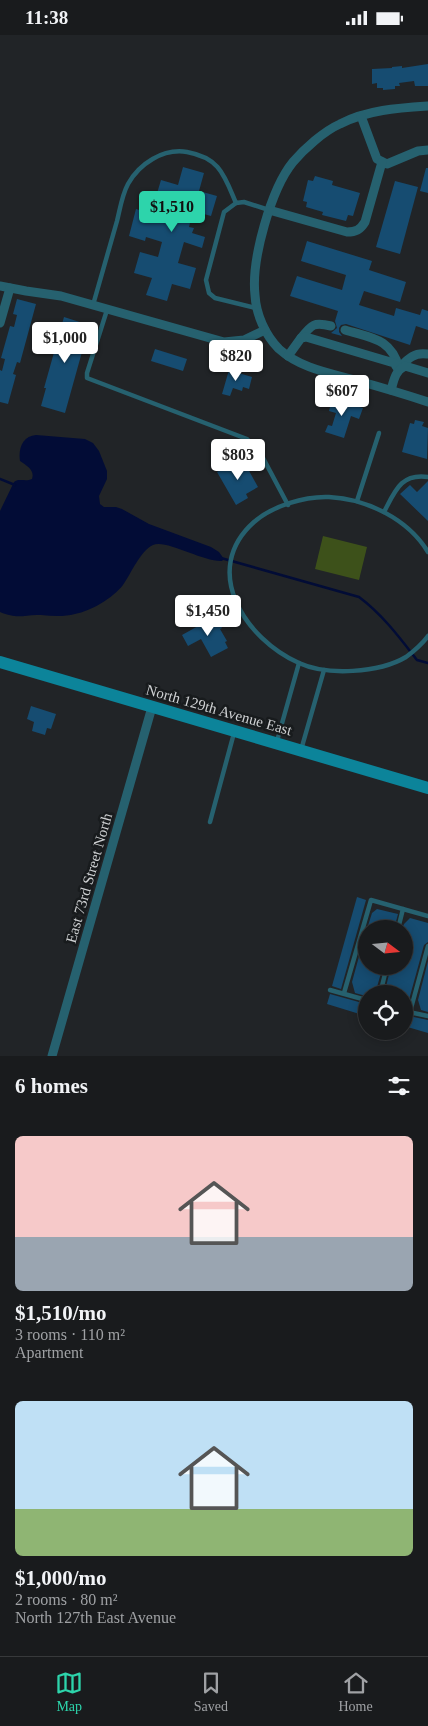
<!DOCTYPE html>
<meta charset="utf-8">
<style>
body{margin:0;font-family:Georgia,serif;background:#26282a;color:#f1f3f6;height:100vh;display:flex;flex-direction:column;font-size:19px;white-space:nowrap}
*{box-sizing:border-box;margin:0}
p{font-size:16px;color:#9fa1a4}
.icon{flex:none;width:28px;height:28px;fill:none;stroke:currentColor;stroke-width:2;stroke-linecap:round;stroke-linejoin:round}
.map{position:relative;height:1021px;overflow:hidden}
.side{display:flex;flex-direction:column;background:#191b1d;flex:1}
.side>*{flex:none}
.needle{width:32px;rotate:106deg}
.fabs{position:absolute;left:358px;top:885px;display:grid;gap:10px}
.fabs a{display:grid;place-items:center;width:55px;height:55px;border-radius:50%;background:#191b1d;box-shadow:0 2px 12px #0003,0 0 0 1px #37393b;font-size:25px}
.price{position:absolute;translate:-50% -42px;padding:0 11px;border-radius:5px;background:#fff;color:#222;font-size:16px;line-height:32px;filter:drop-shadow(0 1px 2px #0008)}
.price::after{content:'';position:absolute;left:50%;top:30px;width:15px;height:11px;margin-left:-8px;background:inherit;clip-path:polygon(0 0,100% 0,50% 100%)}
.price.active{background:#2dd4ab;color:#111}
ul{padding:0;list-style:none}
li{display:grid;align-content:center;gap:10px;height:265px;padding:0 15px}
li span{display:grid;place-items:center;height:155px;border-radius:8px;color:#555}
li>.icon{margin-inline-start:auto}
span .icon{width:90px;height:90px;fill:#fffc;stroke-width:1}
li b{font-size:21px}
h2{display:flex;justify-content:space-between;align-items:center;height:60px;padding:0 15px;font-size:21px}
.status{display:flex;justify-content:space-between;align-items:center;height:35px;padding:0 25px;background:#191b1d;direction:ltr}
.status svg{height:14px;fill:currentColor}
.tab-bar{display:flex;justify-content:space-around;align-items:center;height:70px;border-top:1px solid #37393b;background:#191b1d;font-size:14px;color:#9fa1a4}
.tab-bar a{display:grid;justify-items:center;gap:2px}
.tab-bar .active{color:#2dd4ab}
.map>svg:first-child{display:block}
.green{fill:#3d511a}
.water{fill:#020c36}
.lines{fill:none;stroke-linecap:round;stroke-linejoin:round}
.stream{stroke:#020c36;stroke-width:2.5}
.building{fill:#164c71}
.lane{stroke:#26616f;stroke-width:4.5}
.street{stroke:#26616f;stroke-width:9}
.secondary{stroke:#0c849a;stroke-width:12}
.labels{text-anchor:middle;stroke-width:5;stroke-linejoin:round;paint-order:stroke}
.street-label{font-size:15px;fill:#cfd1d3;stroke:#181b1d}
</style>
<div class="status"><b>11:38</b><svg viewBox="0 0 49 12"><path d="M0 12V9h3v3zM5 12V6h3v6zM10 12V3h3v9zM15 12V0h3v12zM26 1h20v11H26zM47 4h2v5h-2z"/></svg></div>
<div class="map">
<svg width="428" height="1021" viewBox="0 0 428 1021">
<rect width="100%" height="100%" fill="#212427"/>
<!-- green -->
<polygon class="green" points="323,501 367,512 359,545 315,534"/>
<!-- water -->
<path class="water" d="M36,400l49,4 8,4 6,8 8,20v8l-8,17 1,8 4,3h12l6,2 27,15 62,23 8,5 5,7 -2,2c-19,1 -56,-22 -69,-16 -13,6 -22,29 -30,40 -10,13 -32,26 -48,29 -11,3 -23,2 -34,1 -17,-1 -22,5 -41,-3v-101l14,-29c5,-4 12,0 18,-3 3,-9 -5,-13 -12,-18 -2,-13 3,-25 16,-26z"/>
<g class="lines">
<!-- stream -->
<g class="stream">
<polyline points="0,444 15,450"/>
<path d="M221,523l138,39c23,17 41,41 58,63l11,3"/>
</g>
</g>
<!-- building -->
<g class="building">
<polygon points="428,29 428,51 415,51 414,46 399,48 400,51 395,51 395,54 383,55 383,53 377,53 377,48 372,49 372,34 392,33 392,32 402,31 402,33"/>
<polygon points="183,132 204,138 199,156 217,161 211,181 193,176 189,192 194,193 192,198 205,202 202,213 184,207 178,228 196,233 190,254 172,249 167,266 146,260 152,243 134,238 140,217 158,222 162,207 146,202 145,206 129,201 136,174 168,184 172,170 155,165 161,145 178,150"/>
<polygon points="426,133 428,133 428,158 420,156"/>
<polygon points="315,141 333,146 332,150 360,158 353,181 348,180 346,186 322,180 323,177 306,172 307,167 303,166 308,145 313,146"/>
<polygon points="395,146 418,152 400,219 376,212"/>
<polygon points="307,206 372,226 369,235 406,247 400,267 364,256 359,270 394,281 396,273 420,280 422,274 428,276 428,295 416,291 410,310 346,289 341,290 339,293 339,297 342,301 331,298 337,293 335,286 338,276 290,261 297,241 342,255 346,240 301,226"/>
<polygon points="17,264 36,269 20,328 17,327 13,339 16,340 8,369 0,367 0,335 2,336 5,324 1,323 10,291 14,292 17,280 13,279"/>
<polygon points="64,282 92,291 90,300 87,299 65,378 41,371 46,353 44,353"/>
<polygon points="155,314 187,324 183,336 151,326"/>
<polygon points="229,335 252,342 249,354 243,352 242,356 233,353 230,361 222,359"/>
<polygon points="332,364 363,373 359,384 351,381 344,403 325,397 328,390 332,391 336,378 329,376"/>
<polygon points="415,385 424,387 422,391 428,393 427,424 402,417 410,388 414,389"/>
<polygon points="242,423 258,452 246,459 248,463 236,470 217,437"/>
<polygon points="428,446 428,486 400,459 410,450 417,457"/>
<polygon points="216,581 222,593 220,594 227,606 225,607 228,613 211,622 201,604 188,611 182,600"/>
<polygon points="31,671 56,679 51,694 47,693 45,700 32,696 34,687 27,684"/>
<polygon points="357,862 366,865 341,954 332,951"/>
<polygon points="377,874 398,879 394,894 367,894 372,878"/>
<polygon points="410,883 428,888 428,907 424,910 407,972 404,972 404,959 386,959 385,956 391,931 404,931 404,894 402,894 404,889"/>
<polygon points="366,896 366,931 383,931 375,959 366,959 366,961 355,958 352,947"/>
<polygon points="428,926 428,977 421,975 418,965"/>
<polygon points="330,959 366,969 366,981 327,969"/>
<polygon points="404,980 428,985 428,998 404,991"/>
</g>
<g class="lines">
<!-- lane -->
<g class="lane">
<polyline points="236,168 224,177 206,245 209,258 215,263 256,273"/>
<path d="M93,270c8,-28 16,-56 24,-84 3,-12 5,-26 11,-37 11,-20 35,-36 59,-32 33,6 37,23 49,51l8,-1 25,8"/>
<polyline points="107,275 87,338 87,343 247,404 262,421 288,470"/>
<polyline points="357,466 379,398"/>
<path d="M384,477c11,-21 17,-39 44,-35"/>
<path d="M428,517c-20,-33 -61,-53 -99,-55 -24,-1 -57,9 -75,25 -54,48 -9,117 45,141 28,13 80,10 107,-6 8,-6 16,-13 22,-21"/>
<polyline points="277,706 299,628"/>
<polyline points="301,715 324,635"/>
<polyline points="210,787 234,698"/>
<polyline points="398,894 403,874"/>
<polyline points="330,955 366,965"/>
<polyline points="344,958 371,865 428,881"/>
<polyline points="380,959 387,931"/>
<polyline points="404,976 428,981"/>
<polyline points="410,977 428,911"/>
</g>
<!-- street -->
<g class="street">
<path d="M428,71c-30,2 -61,4 -88,18 -16,7 -36,25 -47,38 -22,27 -42,98 -38,133 1,19 10,40 24,54 21,19 50,24 76,31 25,7 49,14 73,22"/>
<polyline points="361,81 377,124 387,129 418,116 428,115"/>
<path d="M269,175l78,22c9,0 13,-2 18,-10l17,-60"/>
<polyline points="0,251 26,256 61,261 224,307 244,305 265,295"/>
<polyline points="0,288 10,253"/>
<path d="M345,295c26,8 46,8 54,38"/>
<path d="M301,303c11,-14 13,-16 30,-12"/>
<path d="M288,321l13,-18 5,-1 88,26 4,6c9,-9 15,-17 29,-15"/>
<path d="M391,355c3,-10 4,-19 14,-24l23,7"/>
<polyline points="52,1021 152,672"/>
</g>
<!-- secondary -->
<polyline class="secondary" points="0,627 428,753"/>
</g>
<g class="labels">
<!-- street labels -->
<g class="street-label">
<text transform="translate(219 675) rotate(16)" y="5">North 129th Avenue East</text>
<text transform="translate(89 843) rotate(-74)" y="5">East 73rd Street North</text>
</g>
</g>
</svg>
<div class="fabs">
<a><svg class="needle" viewBox="-14 -14 28 28"><path d="M0-13l5 13h-10z" fill="#e53935"/><path d="M0 13l5-13h-10z" fill="#9fa1a4"/></svg></a>
<a><svg class="icon" aria-label="locate" viewBox="0 0 24 24"><circle cx="12" cy="12" r="6"/><path d="M12 2v4M12 18v4M2 12h4M18 12h4"/></svg></a>
</div>
<b class="price active" style="left:172px;top:198px">$1,510</b>
<b class="price" style="left:65px;top:329px">$1,000</b>
<b class="price" style="left:236px;top:347px">$820</b>
<b class="price" style="left:342px;top:382px">$607</b>
<b class="price" style="left:238px;top:446px">$803</b>
<b class="price" style="left:208px;top:602px">$1,450</b>
</div>
<section class="side">
<h2>6 homes<svg class="icon" aria-label="filters" viewBox="0 0 24 24"><path d="M4 7h16M4 17h16"/><circle cx="9" cy="7" r="2"/><circle cx="15" cy="17" r="2"/></svg></h2>
<ul>
<li><span style="background:linear-gradient(#f6c9c9 65%,#9aa5b1 0)"><svg class="icon" aria-label="home" viewBox="0 0 24 24"><path d="M3 11l9-7 9 7M6 9v11h12V9"/></svg></span><div><b>$1,510/mo</b><p>3 rooms · 110 m²</p><p>Apartment</p></div></li>
<li><span style="background:linear-gradient(#bfe0f5 70%,#8fb573 0)"><svg class="icon" aria-label="home" viewBox="0 0 24 24"><path d="M3 11l9-7 9 7M6 9v11h12V9"/></svg></span><div><b>$1,000/mo</b><p>2 rooms · 80 m²</p><p>North 127th East Avenue</p></div></li>
</ul>
</section>
<nav class="tab-bar">
<a class="active"><svg class="icon" aria-label="map" viewBox="0 0 24 24"><path d="M3 6l6-2 6 2 6-2v14l-6 2-6-2-6 2zM9 4v14M15 6v14"/></svg>Map</a>
<a><svg class="icon" aria-label="saved" viewBox="0 0 24 24"><path d="M7 4h10v16l-5-4-5 4z"/></svg>Saved</a>
<a><svg class="icon" aria-label="home" viewBox="0 0 24 24"><path d="M3 11l9-7 9 7M6 9v11h12V9"/></svg>Home</a>
</nav>
